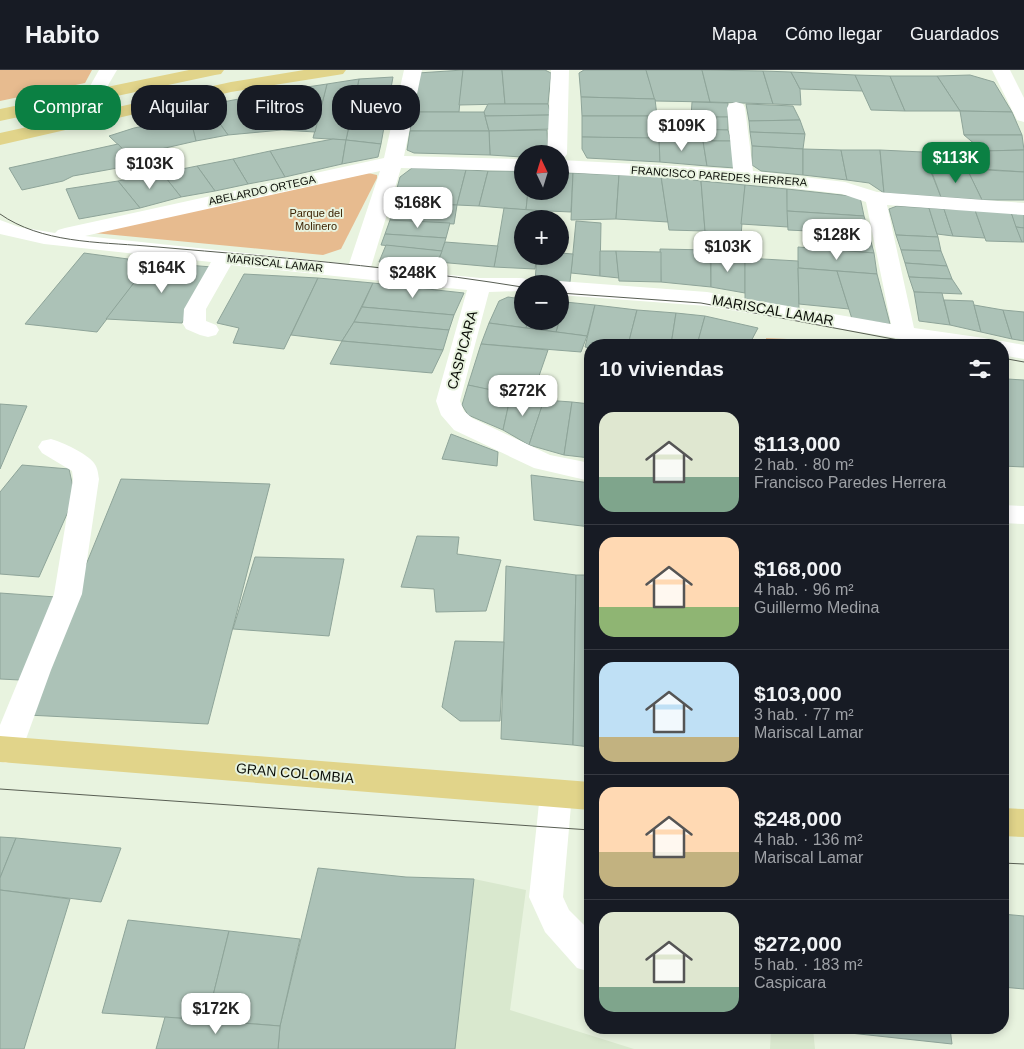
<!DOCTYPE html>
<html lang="es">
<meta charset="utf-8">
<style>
body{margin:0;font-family:Arial,sans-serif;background:#20242c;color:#f1f3f6;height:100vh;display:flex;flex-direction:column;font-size:19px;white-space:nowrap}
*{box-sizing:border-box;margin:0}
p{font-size:16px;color:#9ea1a6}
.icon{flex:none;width:28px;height:28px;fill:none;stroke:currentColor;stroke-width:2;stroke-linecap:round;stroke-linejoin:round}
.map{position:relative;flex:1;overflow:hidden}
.sheet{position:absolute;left:584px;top:269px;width:425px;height:695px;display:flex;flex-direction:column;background:#171b24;border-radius:20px;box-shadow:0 2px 8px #0003}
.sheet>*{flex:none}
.banner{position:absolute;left:15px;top:15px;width:475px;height:45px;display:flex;gap:10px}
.needle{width:32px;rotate:356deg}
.buttons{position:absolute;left:514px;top:75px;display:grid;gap:10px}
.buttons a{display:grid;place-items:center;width:55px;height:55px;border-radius:50%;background:#171b24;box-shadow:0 2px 8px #0003;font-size:25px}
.price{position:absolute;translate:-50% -42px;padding:0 11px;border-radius:10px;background:#fff;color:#222;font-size:16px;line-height:32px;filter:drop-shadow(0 1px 2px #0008)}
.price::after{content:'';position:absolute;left:50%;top:30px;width:15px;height:11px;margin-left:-8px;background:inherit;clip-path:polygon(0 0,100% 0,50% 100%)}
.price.current{background:#0b8043;color:#fff}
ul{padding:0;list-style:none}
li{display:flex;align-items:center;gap:15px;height:125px;padding:0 15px}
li+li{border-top:1px solid #363941}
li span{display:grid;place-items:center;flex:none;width:140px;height:100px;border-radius:15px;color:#555}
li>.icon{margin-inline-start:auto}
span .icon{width:60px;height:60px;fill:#fffc;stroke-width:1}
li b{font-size:21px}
h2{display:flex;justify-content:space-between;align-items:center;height:60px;padding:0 15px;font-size:21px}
.pill{padding:0 18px;border-radius:20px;background:#171b24;box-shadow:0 2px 8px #0003;font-size:18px;line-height:45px}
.pill.current{background:#0b8043;color:#fff}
header{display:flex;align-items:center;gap:30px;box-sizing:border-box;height:70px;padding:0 25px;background:#171b24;border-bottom:1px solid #363941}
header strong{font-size:24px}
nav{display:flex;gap:28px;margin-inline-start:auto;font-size:18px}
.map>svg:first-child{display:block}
.built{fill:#d9e8ce}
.green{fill:#e7bb8f}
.building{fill:#acc2b7;stroke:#8ea499}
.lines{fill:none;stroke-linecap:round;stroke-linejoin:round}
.minor{fill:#fff;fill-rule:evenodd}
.major{fill:#e1d48a;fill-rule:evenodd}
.tram{stroke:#585e53;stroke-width:1}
.labels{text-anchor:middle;stroke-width:4;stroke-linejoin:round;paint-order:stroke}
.far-street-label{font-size:11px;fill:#0b0e08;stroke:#e8f3df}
.far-park-label{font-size:11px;fill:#3d2404;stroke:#e8f3df}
.street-label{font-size:14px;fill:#0b0e08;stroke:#e8f3df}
</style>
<header>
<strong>Habito</strong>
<nav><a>Mapa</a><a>Cómo llegar</a><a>Guardados</a></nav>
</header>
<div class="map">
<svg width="1024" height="979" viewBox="0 0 1024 979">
<rect width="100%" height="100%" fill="#e8f3df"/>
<!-- built -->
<g class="built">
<polygon points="474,809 526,820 510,940 634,979 455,979"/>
<polygon points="771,959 813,959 815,979 770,979"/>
</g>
<!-- green -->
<g class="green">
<polygon points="0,0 92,0 85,13 0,31"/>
<polygon points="368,103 377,105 377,108 341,179 323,185 94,163"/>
<polygon points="766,268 830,271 831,275 766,275"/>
</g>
<!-- building -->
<g class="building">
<polygon points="463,0 459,42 413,42 418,3"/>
<polygon points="463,0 502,0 505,34 459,35"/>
<polygon points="502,0 545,0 551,3 548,34 505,34"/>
<polygon points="584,0 646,0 655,29 581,27 579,3"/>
<polygon points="646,0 702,0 710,32 655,31"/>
<polygon points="702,0 763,1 773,34 710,32"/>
<polygon points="763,1 791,2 800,19 801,35 773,34"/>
<polygon points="791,2 855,5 863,21 800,19"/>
<polygon points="855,5 890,6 905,41 871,40"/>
<polygon points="970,5 994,12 1012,42 960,41 937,6"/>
<polygon points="890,6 937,6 960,41 905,41"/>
<polygon points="393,7 381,74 346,70 359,9"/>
<polygon points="359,9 346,70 313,68 327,14"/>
<polygon points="327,14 315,62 282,60 287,20"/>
<polygon points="287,20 282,60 228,65 213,44 206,45 212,34"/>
<polygon points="581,27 655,29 657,46 582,46"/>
<polygon points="692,32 728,33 728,47 691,47"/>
<polygon points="488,34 548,34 551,45 485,46 484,42"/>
<polygon points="746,34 793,36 800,50 749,51"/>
<polygon points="960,41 1012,42 1022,65 964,65"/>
<polygon points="413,42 484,42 489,61 410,61"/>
<polygon points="213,44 228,65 196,71 190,47"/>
<polygon points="551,45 552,59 489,61 485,46"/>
<polygon points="582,46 657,46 664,69 582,67"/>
<polygon points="190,47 196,71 130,86 109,66 134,58"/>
<polygon points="691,47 728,47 728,60 689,59"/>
<polygon points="800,50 805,64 750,62 749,51"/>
<polygon points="689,59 728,60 731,71 692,70"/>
<polygon points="547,60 548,84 522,84 522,87 490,85 489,61"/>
<polygon points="410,61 489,61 490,85 414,83 407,80"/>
<polygon points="750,62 805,64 803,79 752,76"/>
<polygon points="964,65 1022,65 1024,80 983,81"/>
<polygon points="582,67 659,68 660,92 587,88 582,79"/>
<polygon points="659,68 703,71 707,96 660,92"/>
<polygon points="333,69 346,70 342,94 285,107 270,81"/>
<polygon points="346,70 381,74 378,87 342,94"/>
<polygon points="703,71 731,71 735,98 707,96"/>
<polygon points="118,74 129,86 151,92 73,106 63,111 22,120 9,98"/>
<polygon points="752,76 803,79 803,105 761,101 752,95"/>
<polygon points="803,79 841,80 847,110 803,105"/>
<polygon points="841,80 880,80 884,123 869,113 847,110"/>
<polygon points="880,80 923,82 941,127 884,123"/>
<polygon points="1024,80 1024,102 981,99 983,81"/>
<polygon points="270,81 285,107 248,114 233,89"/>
<polygon points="233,89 248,114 215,121 197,96"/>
<polygon points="197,96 215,121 181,127 162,103"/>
<polygon points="412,98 466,100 457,135 393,133 400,107"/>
<polygon points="967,99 1024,102 1024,130 982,130"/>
<polygon points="967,99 982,130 941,127 931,100"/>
<polygon points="466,100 488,101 479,136 457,135"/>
<polygon points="488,101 522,101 522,121 528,121 526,140 479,136"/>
<polygon points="162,103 181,127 140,138 118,111"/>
<polygon points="560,103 573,103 571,142 526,140 528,121 560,121"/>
<polygon points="573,103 619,105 616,149 571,150"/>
<polygon points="619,105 661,106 668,152 616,149"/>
<polygon points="661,106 701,111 705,161 669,160"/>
<polygon points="118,111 140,138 79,149 66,119"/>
<polygon points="701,111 745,115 741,166 705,161"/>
<polygon points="745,115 787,119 788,157 741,154"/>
<polygon points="787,119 860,127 864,146 787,141"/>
<polygon points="393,133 457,135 454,154 390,150"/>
<polygon points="897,136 929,138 938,167 896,165 889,139"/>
<polygon points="504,138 544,141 543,149 522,149 522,186 537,186 535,199 494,197"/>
<polygon points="929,138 944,139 953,166 937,164"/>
<polygon points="944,139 975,140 985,168 953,166"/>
<polygon points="975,140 1011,142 1022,172 986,171"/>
<polygon points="787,141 864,146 869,164 788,160"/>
<polygon points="1011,142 1024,143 1024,158 1016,157"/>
<polygon points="390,150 450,153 446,168 385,164"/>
<polygon points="576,151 601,153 600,206 571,203"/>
<polygon points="1016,157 1024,158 1024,172 1022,172"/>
<polygon points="807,161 869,164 874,183 809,178"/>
<polygon points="385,164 446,168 442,181 381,175"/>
<polygon points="896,165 938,167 941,181 901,180"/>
<polygon points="445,172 498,176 494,197 438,192"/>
<polygon points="386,175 442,181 435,198 379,192"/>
<polygon points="798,177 874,183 877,204 798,198"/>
<polygon points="660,179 710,180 711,217 661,212"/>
<polygon points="901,180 941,181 947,196 905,193"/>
<polygon points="600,181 616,181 619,208 600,206"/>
<polygon points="616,181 661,182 661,212 619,211"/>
<polygon points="84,183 150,192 97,262 25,254"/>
<polygon points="560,183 573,184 570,212 535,211 537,186 560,186"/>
<polygon points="711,183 745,188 745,223 711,217"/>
<polygon points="745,188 798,191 799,240 745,230"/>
<polygon points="150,192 212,197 182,253 106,249"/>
<polygon points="905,193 947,196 952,209 909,207"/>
<polygon points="798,198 837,201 849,239 799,234"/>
<polygon points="837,201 877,204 890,254 852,249"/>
<polygon points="244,204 318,208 284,279 233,273 239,258 217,253"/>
<polygon points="909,207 952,209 962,224 914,222"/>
<polygon points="318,208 373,213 354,252 342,271 291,265"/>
<polygon points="373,213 464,223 454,245 362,237"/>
<polygon points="914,222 942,223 950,255 919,251"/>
<polygon points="508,227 522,229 522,251 528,251 526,258 489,253 499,231"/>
<polygon points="944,230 973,231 981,262 950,255"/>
<polygon points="565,232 595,235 587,266 556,262"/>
<polygon points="595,235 637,240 628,275 590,275 590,278 585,277"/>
<polygon points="974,235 1003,240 1012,269 981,262"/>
<polygon points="362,237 454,245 449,260 354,252"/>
<polygon points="637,240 676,243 671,275 628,275"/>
<polygon points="1003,240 1024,242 1024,271 1012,269"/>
<polygon points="676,243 705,246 697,275 671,275"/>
<polygon points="705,246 758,258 749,275 697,275"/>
<polygon points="528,251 559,251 556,262 526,258"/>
<polygon points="354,252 449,260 443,280 342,271"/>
<polygon points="489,253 526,258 587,266 581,282 481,274"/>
<polygon points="342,271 443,280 432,303 330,294"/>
<polygon points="481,274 548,280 531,329 468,315"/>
<polygon points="1002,303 1006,303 1007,309 1024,310 1024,397 1002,396"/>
<polygon points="468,315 511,324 503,360 468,345 462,335"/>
<polygon points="511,324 544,330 529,375 503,360"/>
<polygon points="544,330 572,332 564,385 529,375"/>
<polygon points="572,332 590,334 590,388 564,385"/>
<polygon points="0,334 27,336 0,399"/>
<polygon points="451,364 498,382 497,396 442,389"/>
<polygon points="22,395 69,399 75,426 39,507 0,504 0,422"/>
<polygon points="531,405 590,413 590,457 534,450"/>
<polygon points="121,409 270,414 208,654 27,645 41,605"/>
<polygon points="417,466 459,467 457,484 501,490 486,541 436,542 434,519 401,517"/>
<polygon points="255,487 344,489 329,566 233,559"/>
<polygon points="506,496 576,505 573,675 501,669"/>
<polygon points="576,505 590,505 590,677 573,675"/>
<polygon points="0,523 56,527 20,610 0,609"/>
<polygon points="455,571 504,572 500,651 460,651 442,637"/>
<polygon points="0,767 16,768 0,808"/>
<polygon points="16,768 121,778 101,832 0,820 0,808"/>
<polygon points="318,798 406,807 474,809 455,979 278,979 280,956"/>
<polygon points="0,820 70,829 24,979 0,979"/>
<polygon points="1002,844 1024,846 1024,919 1002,917"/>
<polygon points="128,850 229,861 207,950 102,943"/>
<polygon points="229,861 300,869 280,956 207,950"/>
<polygon points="165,947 280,956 278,979 156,979"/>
<polygon points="813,958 950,958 952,974 813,959"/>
</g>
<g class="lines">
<!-- minor -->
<g class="minor">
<polygon points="99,0 117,0 100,29 94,30 88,29 85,25"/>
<path d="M404,0h18l-18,86 118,3v12l-121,-3 -30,99 109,11h42l8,2 2,4h-10v7l-33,1 -29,109 4,10 8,7 78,37 40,8v18l-56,-13 -80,-38 -13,-15 -5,-14 31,-111 -236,-25 -25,44v12l10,4 3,5 -3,5 -8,2 -8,-2 -14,-6 -3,-5 1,-15 27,-47 -167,-18 -44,-10v-14l19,7 36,6 3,-3 7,-2 319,-70zM380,101l-31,93 -264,-28z"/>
<polygon points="551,0 569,0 567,84 564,88 560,89 560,84 547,84"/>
<polygon points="992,0 1010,0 1024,28 1024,52 1017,50"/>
<polygon points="736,32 743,34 745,38 753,101 845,112 877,122 1024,133 1024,145 887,135 914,258 984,268 992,270 994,273 1002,271 1024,275 1024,289 1002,285 1002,275 937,275 707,236 560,225 560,214 552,213 560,211 707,222 891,254 866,132 842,124 744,112 560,102 560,90 733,99 727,38 729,34"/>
<path d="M51,369c11,3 37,15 43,24 4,5 4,11 5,16l-17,115 -31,76 -29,80 -5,9 -11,4 -6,-2v-36l54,-131 19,-115 -1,-8 -30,-18 -4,-6 4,-6z"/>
<polygon points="1002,435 1024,436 1024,454 1002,453"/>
<polygon points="556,710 567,714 572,724 563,827 569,840 590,861 590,902 577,898 545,862 529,827 540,724 545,714"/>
</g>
<!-- major -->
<g class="major">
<polygon points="189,0 224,0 221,4 215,5 0,51 0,39"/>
<polygon points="304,0 346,0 343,4 337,5 231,22 0,75 0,63 231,12"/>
<polygon points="0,666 590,712 590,740 0,692"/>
<polygon points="1002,738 1024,739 1024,767 1002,766"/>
</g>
<!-- tram -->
<g class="tram">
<path d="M0,144c41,29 98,28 146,32 39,3 78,7 117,10 87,8 173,17 259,31"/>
<polyline points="560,223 701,233 925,275"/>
<polyline points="1002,288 1024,292"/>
<polyline points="0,719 590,760"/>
<polyline points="1002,793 1024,794"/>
</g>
</g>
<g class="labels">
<!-- far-street labels -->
<g class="far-street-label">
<text transform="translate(719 106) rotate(4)" y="4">FRANCISCO PAREDES HERRERA</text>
<text transform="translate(262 120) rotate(-12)" y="4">ABELARDO ORTEGA</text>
<text transform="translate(275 193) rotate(6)" y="4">MARISCAL LAMAR</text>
</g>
<!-- far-park labels -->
<g class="far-park-label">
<text x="316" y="147">Parque del<tspan x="316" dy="13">Molinero</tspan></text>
</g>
<!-- street labels -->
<g class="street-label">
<text transform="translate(773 240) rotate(10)" y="5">MARISCAL LAMAR</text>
<text transform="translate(462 280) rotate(-75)" y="5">CASPICARA</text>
<text transform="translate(295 703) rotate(5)" y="5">GRAN COLOMBIA</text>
</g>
</g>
</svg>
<div class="buttons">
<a><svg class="needle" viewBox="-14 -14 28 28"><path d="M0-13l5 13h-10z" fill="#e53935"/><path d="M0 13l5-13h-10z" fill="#9ea1a6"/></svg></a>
<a>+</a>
<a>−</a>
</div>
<b class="price" style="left:682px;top:82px">$109K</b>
<b class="price current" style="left:956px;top:114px">$113K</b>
<b class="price" style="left:150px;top:120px">$103K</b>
<b class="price" style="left:418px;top:159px">$168K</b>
<b class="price" style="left:837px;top:191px">$128K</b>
<b class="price" style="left:728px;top:203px">$103K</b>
<b class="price" style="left:162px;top:224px">$164K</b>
<b class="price" style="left:413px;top:229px">$248K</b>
<b class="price" style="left:523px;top:347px">$272K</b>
<b class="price" style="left:216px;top:965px">$172K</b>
<div class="banner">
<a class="pill current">Comprar</a>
<a class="pill">Alquilar</a>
<a class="pill">Filtros</a>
<a class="pill">Nuevo</a>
</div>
<section class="sheet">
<h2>10 viviendas<svg class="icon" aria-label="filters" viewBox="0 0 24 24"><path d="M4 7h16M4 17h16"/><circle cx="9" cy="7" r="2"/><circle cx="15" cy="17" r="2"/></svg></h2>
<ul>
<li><span style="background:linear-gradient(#dfe7d0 65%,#7fa58c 0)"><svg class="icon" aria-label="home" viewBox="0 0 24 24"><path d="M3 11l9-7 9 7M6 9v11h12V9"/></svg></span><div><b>$113,000</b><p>2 hab. · 80 m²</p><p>Francisco Paredes Herrera</p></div></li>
<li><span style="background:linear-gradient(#ffd9b3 70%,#8fb573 0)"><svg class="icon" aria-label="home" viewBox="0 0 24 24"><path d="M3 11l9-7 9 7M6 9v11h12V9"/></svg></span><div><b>$168,000</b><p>4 hab. · 96 m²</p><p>Guillermo Medina</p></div></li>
<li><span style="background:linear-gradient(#bfe0f5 75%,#c2b280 0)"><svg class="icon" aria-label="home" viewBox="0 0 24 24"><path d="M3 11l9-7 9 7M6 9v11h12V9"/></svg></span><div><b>$103,000</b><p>3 hab. · 77 m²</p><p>Mariscal Lamar</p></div></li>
<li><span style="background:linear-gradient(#ffd9b3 65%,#c2b280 0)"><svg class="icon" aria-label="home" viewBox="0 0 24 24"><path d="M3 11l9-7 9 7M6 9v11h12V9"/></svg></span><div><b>$248,000</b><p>4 hab. · 136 m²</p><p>Mariscal Lamar</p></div></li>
<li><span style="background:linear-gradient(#dfe7d0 75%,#7fa58c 0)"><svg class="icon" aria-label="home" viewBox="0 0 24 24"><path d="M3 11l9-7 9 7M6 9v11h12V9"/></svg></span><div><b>$272,000</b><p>5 hab. · 183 m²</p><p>Caspicara</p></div></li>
</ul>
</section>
</div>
